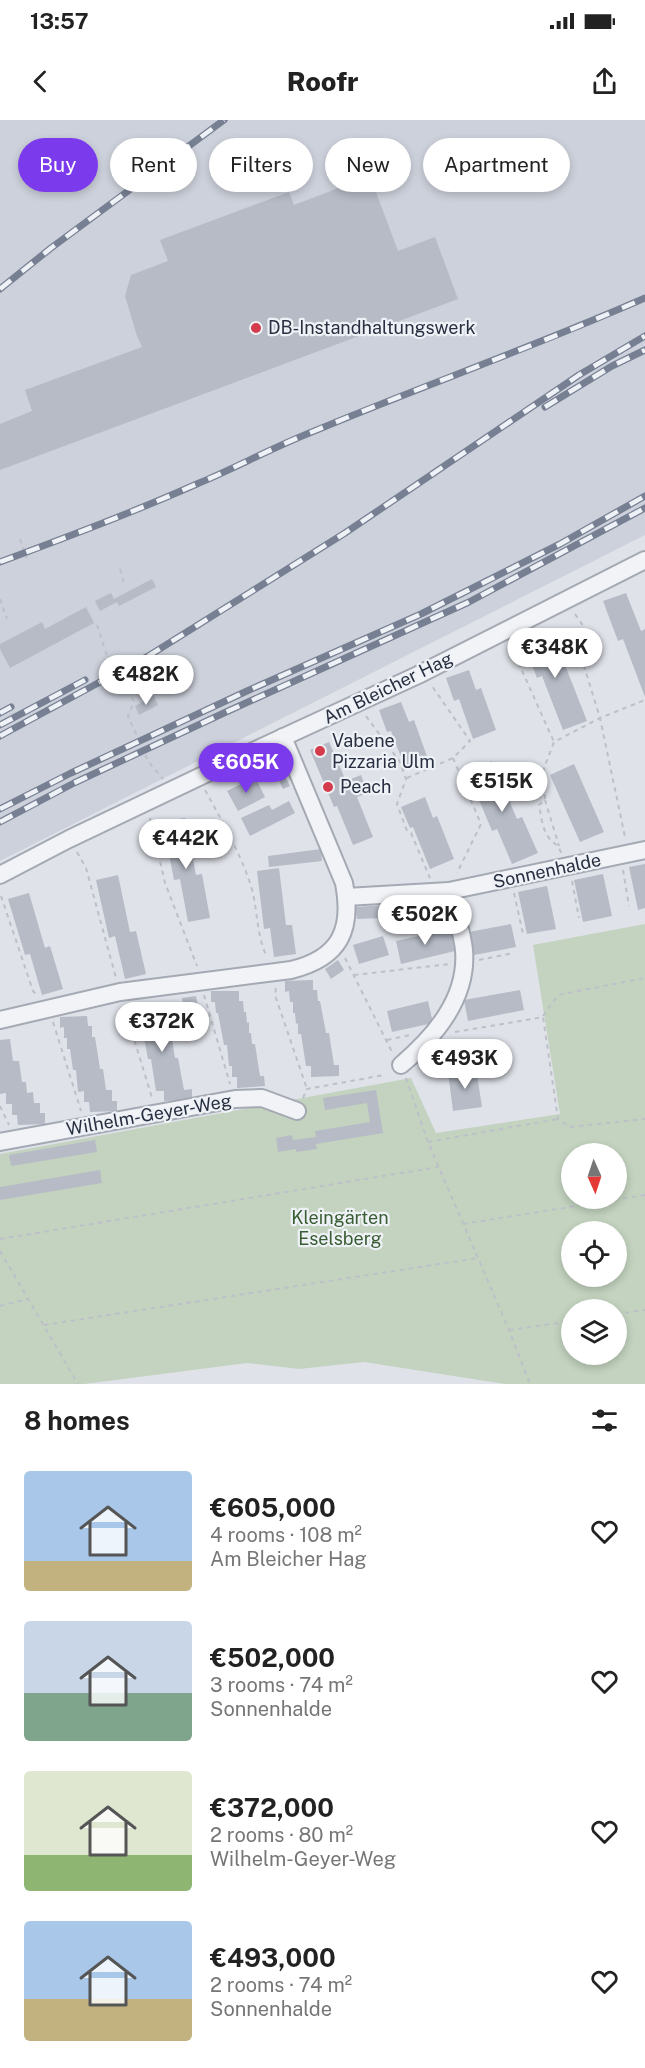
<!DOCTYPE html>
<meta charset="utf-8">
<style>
body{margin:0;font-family:"Public Sans",sans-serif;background:#f6f6f6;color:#222;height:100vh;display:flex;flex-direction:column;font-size:22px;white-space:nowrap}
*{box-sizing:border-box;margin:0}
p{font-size:20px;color:#767676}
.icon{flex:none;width:33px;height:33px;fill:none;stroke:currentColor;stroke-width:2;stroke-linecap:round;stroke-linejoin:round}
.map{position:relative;height:1264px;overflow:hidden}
.panel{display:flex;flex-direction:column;background:#fff;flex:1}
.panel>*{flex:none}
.banner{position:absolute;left:18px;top:18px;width:609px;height:54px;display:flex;gap:12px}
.needle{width:39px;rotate:177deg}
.controls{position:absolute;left:561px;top:1023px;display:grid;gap:12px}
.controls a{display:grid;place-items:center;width:66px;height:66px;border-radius:50%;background:#fff;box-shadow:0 3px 9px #0003;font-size:30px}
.price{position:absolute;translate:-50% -51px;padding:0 14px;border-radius:21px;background:#fff;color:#222;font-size:20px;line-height:39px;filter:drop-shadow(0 2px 3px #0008)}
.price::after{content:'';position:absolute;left:50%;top:36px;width:18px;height:14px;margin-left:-9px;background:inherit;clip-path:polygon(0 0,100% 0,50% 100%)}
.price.active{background:#7c3aed;color:#fff}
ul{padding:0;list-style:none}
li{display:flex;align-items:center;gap:18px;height:150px;padding:0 24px}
li span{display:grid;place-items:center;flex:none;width:168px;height:120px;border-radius:6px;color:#555}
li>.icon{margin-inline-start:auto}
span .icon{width:72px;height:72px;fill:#fffc;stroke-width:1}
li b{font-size:26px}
h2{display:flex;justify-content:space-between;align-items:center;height:72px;padding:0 24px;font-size:26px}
.tag{padding:0 21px;border-radius:27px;background:#fff;box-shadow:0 3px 9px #0003;font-size:21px;line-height:54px}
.tag.active{background:#7c3aed;color:#fff}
.status{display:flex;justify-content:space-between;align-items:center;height:42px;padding:0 30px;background:#fff;direction:ltr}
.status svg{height:16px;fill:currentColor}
header{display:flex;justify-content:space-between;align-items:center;height:78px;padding:0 24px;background:#fff;font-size:27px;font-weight:800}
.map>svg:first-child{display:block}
.built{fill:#cdd1db}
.green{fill:#c3d3bf;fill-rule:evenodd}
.building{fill:#b6bbc6}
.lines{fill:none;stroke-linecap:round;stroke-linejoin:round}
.minor-casing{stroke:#a4a9b3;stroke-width:20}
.path{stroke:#bdc0c8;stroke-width:2;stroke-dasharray:4.5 4.5;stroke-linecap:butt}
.minor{stroke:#f2f3f7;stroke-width:16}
.rail-casing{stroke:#778093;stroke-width:7}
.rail{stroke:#eef1f6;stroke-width:4.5;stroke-dasharray:14;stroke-linecap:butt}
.poi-dot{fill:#d53c4b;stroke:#eef1f6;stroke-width:2}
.labels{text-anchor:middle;stroke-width:4.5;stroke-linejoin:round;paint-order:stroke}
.poi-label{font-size:18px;fill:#272f41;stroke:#eef1f6;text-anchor:start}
.street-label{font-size:18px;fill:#272f41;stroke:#eef1f6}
.park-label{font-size:18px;fill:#395d33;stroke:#eef1f6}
</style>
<div class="status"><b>13:57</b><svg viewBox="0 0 49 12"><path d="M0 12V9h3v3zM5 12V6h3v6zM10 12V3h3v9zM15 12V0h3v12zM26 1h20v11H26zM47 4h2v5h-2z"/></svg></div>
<header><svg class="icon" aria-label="back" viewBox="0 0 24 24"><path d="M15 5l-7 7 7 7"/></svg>Roofr<svg class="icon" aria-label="share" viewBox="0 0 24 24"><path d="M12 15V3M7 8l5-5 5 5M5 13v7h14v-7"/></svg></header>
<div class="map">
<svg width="645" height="1264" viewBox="0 0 645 1264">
<rect width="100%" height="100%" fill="#dfe2e9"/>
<!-- built -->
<polygon class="built" points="0,0 645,0 645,415 0,741"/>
<!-- green -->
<path class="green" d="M645,804v460h-140l-141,-22 -65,7 -52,-6 -163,21h-84v-230l411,-76 25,55 124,-19 -27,-169zM572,1034h44v44h-44zM572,1112h44v44h-44zM572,1190h44v44h-44z"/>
<!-- building -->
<g class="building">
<polygon points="370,56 398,131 435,117 458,179 0,350 0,304 32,291 25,270 142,227 137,216 125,176 131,155 168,141 160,120 289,72 294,85"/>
<polygon points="152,459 156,467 119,486 117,482 100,491 95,481 111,473 114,479"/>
<polygon points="626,473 641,511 645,509 645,577 623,519 618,521 603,481"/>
<polygon points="86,487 94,503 10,548 0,529 0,524 42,502 45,509"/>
<polygon points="546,509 560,547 565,545 587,601 563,610 542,556 537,558 522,518"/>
<polygon points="469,550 476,570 481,568 496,610 473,619 459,579 454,581 446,558"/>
<polygon points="154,576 158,585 139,595 135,586"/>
<polygon points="401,582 409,602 414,600 429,642 406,650 391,611 387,612 379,590"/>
<polygon points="329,622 346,661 361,655 368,673 357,677 373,717 353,725 337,686 334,687 310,630"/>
<polygon points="492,641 517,699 522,697 538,733 512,744 497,709 492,711 467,651"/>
<polygon points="574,644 604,712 580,722 550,655"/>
<polygon points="284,654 290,666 283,669 277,657"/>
<polygon points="255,657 265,677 238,691 227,671"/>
<polygon points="425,677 433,698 437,696 454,739 430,749 413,707 410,708 401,687"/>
<polygon points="289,681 295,693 250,716 241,698 269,685 272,690"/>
<polygon points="185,698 196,755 202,754 210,798 188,802 180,759 174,760 163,702"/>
<polygon points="321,729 322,741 269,747 268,736"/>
<polygon points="645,744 645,788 638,790 629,747"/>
<polygon points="279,748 286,805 292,805 296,834 274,837 270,808 264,809 257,751"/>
<polygon points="603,754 612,796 583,802 574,760"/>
<polygon points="118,755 130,812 136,811 146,854 125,859 115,816 109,818 96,760"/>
<polygon points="547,766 556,809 527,814 518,772"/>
<polygon points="29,773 45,828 50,826 63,869 42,875 30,834 25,835 8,779"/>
<polygon points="404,784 406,797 357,799 355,787"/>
<polygon points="511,804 516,827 474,835 469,812"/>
<polygon points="450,809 455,831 401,844 396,821"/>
<polygon points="383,816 389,835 359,844 353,825"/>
<polygon points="338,840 344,850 331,859 325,849"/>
<polygon points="313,860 313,870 317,870 318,881 320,881 326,913 329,913 334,945 339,945 339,956 311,957 311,946 306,946 301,914 298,914 298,903 296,904 295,893 293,893 293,882 290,882 289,871 285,872 285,861"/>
<polygon points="520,870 524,890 468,901 464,880"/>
<polygon points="211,871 239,871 239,881 243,881 244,892 246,892 247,903 249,902 249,913 251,913 252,924 255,924 260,956 264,956 265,966 237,968 237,957 232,957 232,946 229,946 227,925 224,925 218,893 216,893 215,882 211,882"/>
<polygon points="196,876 199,892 185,895 182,878"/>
<polygon points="428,881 433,903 392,912 387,891"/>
<polygon points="162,885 163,895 167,895 167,906 170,906 175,938 178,938 184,970 192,969 192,980 164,981 164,971 156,971 151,939 148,939 142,907 140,907 139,896 135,896 135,886"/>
<polygon points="87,896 88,906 92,906 92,917 95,917 100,949 103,949 106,970 112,970 112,981 117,981 117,991 90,992 89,982 84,982 84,971 78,972 76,950 73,950 70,929 67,929 67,918 64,918 64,907 60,908 60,897"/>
<polygon points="10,919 13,941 19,941 22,962 26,962 27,973 33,972 34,983 40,983 40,993 45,993 45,1004 18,1005 17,995 12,995 12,984 6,984 6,973 0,974 0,920"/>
<polygon points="476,948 482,987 453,991 448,952"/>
<polygon points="376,970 383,1013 316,1024 317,1029 296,1032 296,1029 278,1032 276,1018 292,1015 293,1020 316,1017 315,1011 370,1002 367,983 325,990 323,978"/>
<polygon points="95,1020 97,1032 11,1046 9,1035"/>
<polygon points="100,1050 102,1063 0,1080 0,1067"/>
</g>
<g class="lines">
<!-- minor casing -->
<g class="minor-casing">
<g id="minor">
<polyline points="0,755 69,719 262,627 418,555 645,440"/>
<polyline points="346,777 449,771 645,730"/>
<path d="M0,900l120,-28 171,-22c49,-12 62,-40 53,-87l-61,-146"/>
<path d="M401,945c34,-29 67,-67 63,-115 -2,-20 -10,-40 -15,-59"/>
<polyline points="0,1022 235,979 262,978 297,991"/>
</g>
</g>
<!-- path -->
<g class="path">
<polyline points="20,419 27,438"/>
<polyline points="120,449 124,463"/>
<polyline points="0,479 7,499"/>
<polyline points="575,494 582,504 580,533 600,598 625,717"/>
<polyline points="97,505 107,536 126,565 134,582 128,596 148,641 163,659"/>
<polyline points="511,526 554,622"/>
<polyline points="366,596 400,642 406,659 397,684 407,711 411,713 430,758"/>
<polyline points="453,638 481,704 457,753"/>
<polyline points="407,658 453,638 470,621 432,566"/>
<path d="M205,670c17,31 35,62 46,96 7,23 5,49 16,71"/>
<polyline points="545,680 559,726"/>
<polyline points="150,698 165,763 197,846"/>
<polyline points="77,732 86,748 116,858"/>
<path d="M561,733c-2,-8 -7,-9 -12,-15 -7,-9 -8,-23 -10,-33l6,-5 -1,-32 10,-26 46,-24 45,-18"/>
<polyline points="623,750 629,786"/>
<polyline points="572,761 579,798"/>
<polyline points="514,773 523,814"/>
<polyline points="1,776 33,871 36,874"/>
<polyline points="345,838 392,932"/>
<polyline points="479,840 513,833"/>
<polyline points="354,855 450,844"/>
<polyline points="276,868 275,875 307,969"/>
<polyline points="204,875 230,964"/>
<polyline points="124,886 152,978"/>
<polyline points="543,896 558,875 645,858"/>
<polyline points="53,902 81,991"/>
<polyline points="455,912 543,897 558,999 569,1007 645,999"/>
<polyline points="387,920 410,915"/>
<polyline points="406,958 428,1022 509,1210 530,1264"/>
<polyline points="303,978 307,969 384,955"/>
<polyline points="0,986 9,1005"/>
<polyline points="428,1022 558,999"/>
<polyline points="463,1104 645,1075"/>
<polyline points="0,1119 438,1047"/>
<polyline points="0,1131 78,1264"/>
<polyline points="0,1186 27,1179"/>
<polyline points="616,1194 645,1190"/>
<polyline points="44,1205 478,1138"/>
<polyline points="509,1210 572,1201"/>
</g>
<!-- minor -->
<use href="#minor" class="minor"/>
<!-- rail casing -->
<g class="rail-casing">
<g id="rail">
<polyline points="0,169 51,128 224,0"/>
<polyline points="545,287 612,246 645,230"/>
<path d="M0,442c67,-25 134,-50 199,-79 36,-15 71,-34 108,-49 112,-47 227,-87 338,-136"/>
<polyline points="0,593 11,587"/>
<polyline points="0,605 85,560"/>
<polyline points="0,616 150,535 345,413 579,255 645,216"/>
<polyline points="0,689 71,653 247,571 421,494 560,424 645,376"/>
<polyline points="0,702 74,663 226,592 469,482 645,388"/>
</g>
</g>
<!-- rail -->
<use href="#rail" class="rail"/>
</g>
<!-- markers -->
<g class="poi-dot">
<circle cx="256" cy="208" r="6"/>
<circle cx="320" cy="631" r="6"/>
<circle cx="328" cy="667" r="6"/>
</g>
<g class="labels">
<!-- poi labels -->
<g class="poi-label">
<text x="268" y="214">DB-Instandhaltungswerk</text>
<text x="332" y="627">Vabene<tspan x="332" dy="21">Pizzaria Ulm</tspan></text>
<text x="340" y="673">Peach</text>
</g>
<!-- street labels -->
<g class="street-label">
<text transform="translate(388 568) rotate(-26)" y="6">Am Bleicher Hag</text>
<text transform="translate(547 751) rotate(-12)" y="6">Sonnenhalde</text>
<text transform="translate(149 995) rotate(-10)" y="6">Wilhelm-Geyer-Weg</text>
</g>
<!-- park labels -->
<g class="park-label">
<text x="340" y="1104">Kleingärten<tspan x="340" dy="21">Eselsberg</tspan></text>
</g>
</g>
</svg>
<div class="controls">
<a><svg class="needle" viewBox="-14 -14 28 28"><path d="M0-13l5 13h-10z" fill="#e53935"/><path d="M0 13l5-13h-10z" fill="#767676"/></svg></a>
<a><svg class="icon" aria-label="locate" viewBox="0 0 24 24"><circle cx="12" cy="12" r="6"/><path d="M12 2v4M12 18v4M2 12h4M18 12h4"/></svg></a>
<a><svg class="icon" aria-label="layers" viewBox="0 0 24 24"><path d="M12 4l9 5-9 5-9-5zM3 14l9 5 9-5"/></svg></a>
</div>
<b class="price" style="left:555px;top:559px">€348K</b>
<b class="price" style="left:146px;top:586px">€482K</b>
<b class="price active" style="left:246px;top:674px">€605K</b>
<b class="price" style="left:502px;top:693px">€515K</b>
<b class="price" style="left:186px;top:750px">€442K</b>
<b class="price" style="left:425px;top:826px">€502K</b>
<b class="price" style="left:162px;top:933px">€372K</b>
<b class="price" style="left:465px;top:970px">€493K</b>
<div class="banner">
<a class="tag active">Buy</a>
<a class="tag">Rent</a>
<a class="tag">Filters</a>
<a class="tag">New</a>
<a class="tag">Apartment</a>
</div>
</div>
<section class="panel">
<h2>8 homes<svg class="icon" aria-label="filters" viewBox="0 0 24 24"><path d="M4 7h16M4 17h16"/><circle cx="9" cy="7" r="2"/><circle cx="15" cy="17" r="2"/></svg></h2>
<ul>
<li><span style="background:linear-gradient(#a9c7e8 75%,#c2b280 0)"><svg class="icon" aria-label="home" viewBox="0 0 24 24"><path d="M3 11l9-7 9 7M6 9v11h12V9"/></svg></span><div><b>€605,000</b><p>4 rooms · 108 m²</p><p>Am Bleicher Hag</p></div><svg class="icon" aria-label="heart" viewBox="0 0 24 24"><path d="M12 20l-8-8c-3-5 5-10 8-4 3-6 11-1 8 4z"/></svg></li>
<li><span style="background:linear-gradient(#c9d6e8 60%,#7fa58c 0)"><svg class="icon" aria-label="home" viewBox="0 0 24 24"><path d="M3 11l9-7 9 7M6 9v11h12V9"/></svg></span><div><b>€502,000</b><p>3 rooms · 74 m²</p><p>Sonnenhalde</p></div><svg class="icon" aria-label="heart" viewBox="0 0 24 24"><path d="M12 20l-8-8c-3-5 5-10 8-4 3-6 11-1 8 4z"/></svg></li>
<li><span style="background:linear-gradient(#dfe7d0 70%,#8fb573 0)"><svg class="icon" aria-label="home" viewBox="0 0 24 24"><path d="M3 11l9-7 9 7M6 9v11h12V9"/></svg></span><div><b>€372,000</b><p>2 rooms · 80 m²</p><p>Wilhelm-Geyer-Weg</p></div><svg class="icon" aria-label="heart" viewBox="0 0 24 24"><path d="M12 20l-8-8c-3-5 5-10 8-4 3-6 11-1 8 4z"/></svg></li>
<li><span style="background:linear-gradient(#a9c7e8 65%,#c2b280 0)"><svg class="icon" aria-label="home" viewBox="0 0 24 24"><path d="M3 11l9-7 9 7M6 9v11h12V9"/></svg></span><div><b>€493,000</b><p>2 rooms · 74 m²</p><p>Sonnenhalde</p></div><svg class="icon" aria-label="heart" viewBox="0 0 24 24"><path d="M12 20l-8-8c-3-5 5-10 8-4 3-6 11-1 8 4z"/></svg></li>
</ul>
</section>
